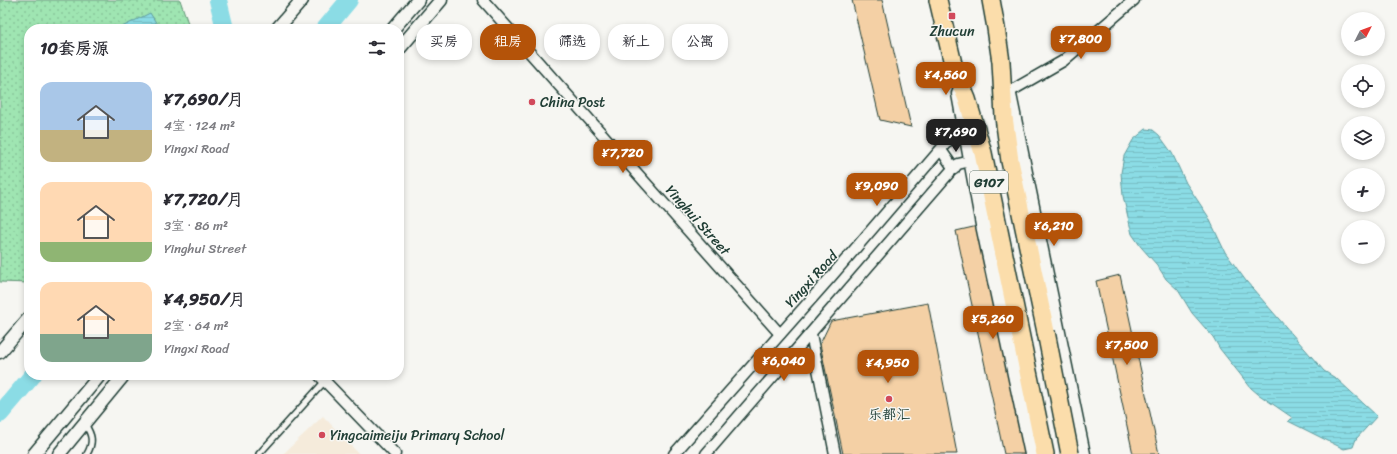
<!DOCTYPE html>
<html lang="zh">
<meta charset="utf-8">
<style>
body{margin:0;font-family:Sriracha,"LXGW WenKai TC",sans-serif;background:#f2f2f3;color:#2b2b33;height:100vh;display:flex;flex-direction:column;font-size:15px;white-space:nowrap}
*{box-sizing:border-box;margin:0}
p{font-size:13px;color:#7c7c81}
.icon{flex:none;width:22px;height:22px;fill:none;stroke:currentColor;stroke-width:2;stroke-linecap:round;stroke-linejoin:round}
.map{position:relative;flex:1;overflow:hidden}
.panel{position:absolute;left:24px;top:24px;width:380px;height:356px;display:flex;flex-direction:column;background:#fff;border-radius:16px;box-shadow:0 2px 6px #0003}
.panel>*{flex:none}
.hud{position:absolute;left:416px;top:24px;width:380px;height:36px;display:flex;gap:8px}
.needle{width:26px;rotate:48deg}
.tools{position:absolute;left:1341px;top:12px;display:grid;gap:8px}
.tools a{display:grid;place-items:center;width:44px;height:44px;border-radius:50%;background:#fff;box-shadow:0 2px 6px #0003;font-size:20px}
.price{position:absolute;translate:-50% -34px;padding:0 9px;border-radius:8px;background:#b45309;color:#fff;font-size:13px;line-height:26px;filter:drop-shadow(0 1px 2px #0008)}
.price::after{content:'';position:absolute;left:50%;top:24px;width:12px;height:9px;margin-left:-6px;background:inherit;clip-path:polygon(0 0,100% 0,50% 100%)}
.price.selected{background:#222;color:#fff}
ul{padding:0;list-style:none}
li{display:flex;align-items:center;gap:12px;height:100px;padding:0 16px}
li span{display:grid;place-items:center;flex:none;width:112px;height:80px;border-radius:12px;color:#555}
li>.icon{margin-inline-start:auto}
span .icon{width:48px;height:48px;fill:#fffc;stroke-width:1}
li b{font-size:17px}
h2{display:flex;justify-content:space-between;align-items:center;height:48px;padding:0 16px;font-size:17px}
.tag{padding:0 14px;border-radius:16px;background:#fff;box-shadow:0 2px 6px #0003;font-size:14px;line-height:36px}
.tag.selected{background:#b45309;color:#fff}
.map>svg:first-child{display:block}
.built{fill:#f5ebdb}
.grass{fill:url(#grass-dots);stroke:#5f9173}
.water{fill:url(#water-rules);stroke:#609c9e}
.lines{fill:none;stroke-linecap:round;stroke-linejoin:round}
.river{stroke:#8bdce5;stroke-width:18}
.building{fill:#f4d0a5;stroke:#1f3d34}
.service-casing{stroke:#1f3d34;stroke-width:8}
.minor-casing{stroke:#1f3d34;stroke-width:13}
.tertiary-casing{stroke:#1f3d34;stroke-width:15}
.secondary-casing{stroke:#1f3d34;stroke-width:17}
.trunk-casing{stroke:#1f3d34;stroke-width:20}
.service{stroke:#f6f6f2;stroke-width:5}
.minor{stroke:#f6f6f2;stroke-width:10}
.tertiary{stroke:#f6f6f2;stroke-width:12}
.secondary{stroke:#f6f6f2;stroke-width:14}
.trunk{stroke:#fbddab;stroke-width:17}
.trunk-bridge-casing{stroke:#1f3d34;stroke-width:20;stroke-linecap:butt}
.trunk-bridge{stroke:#fbddab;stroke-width:17}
.poi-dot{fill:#d1495b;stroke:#f6f6f2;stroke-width:1.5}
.labels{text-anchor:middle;stroke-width:3;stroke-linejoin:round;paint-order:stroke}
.shield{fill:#f6f6f2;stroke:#60746d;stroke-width:1}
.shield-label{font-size:13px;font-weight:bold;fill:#1f3d34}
.poi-label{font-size:14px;fill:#1f3d34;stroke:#f6f6f2}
.street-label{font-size:14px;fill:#1f3d34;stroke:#f6f6f2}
</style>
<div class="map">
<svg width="1397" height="454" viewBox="0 0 1397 454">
<defs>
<pattern id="grass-dots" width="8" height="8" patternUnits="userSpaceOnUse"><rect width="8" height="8" fill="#9fe5b2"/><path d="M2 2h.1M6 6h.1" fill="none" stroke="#88c59a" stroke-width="1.8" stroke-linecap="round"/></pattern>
<pattern id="water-rules" width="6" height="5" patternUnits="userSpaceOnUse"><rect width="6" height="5" fill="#8bdce5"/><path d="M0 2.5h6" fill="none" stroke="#78bec5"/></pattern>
</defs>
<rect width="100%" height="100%" fill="#f6f6f2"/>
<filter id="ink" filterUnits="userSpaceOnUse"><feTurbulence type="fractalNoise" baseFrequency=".025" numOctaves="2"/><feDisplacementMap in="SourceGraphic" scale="8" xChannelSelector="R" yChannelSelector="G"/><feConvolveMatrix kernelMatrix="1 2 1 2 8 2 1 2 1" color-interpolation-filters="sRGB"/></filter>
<g filter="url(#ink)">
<!-- built -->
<polygon class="built" points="323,416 359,454 283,454"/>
<!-- grass -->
<polygon class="grass" points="0,0 180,0 190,29 29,29 29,283 0,282"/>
<!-- water -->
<g class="water">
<polygon points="150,13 160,29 118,29"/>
<polygon points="1146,129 1153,130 1159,135 1172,153 1186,183 1208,216 1225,252 1246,281 1324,371 1337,379 1377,416 1356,439 1353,447 1344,449 1288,421 1293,418 1258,394 1251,388 1220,349 1213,337 1192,313 1178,290 1166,279 1157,265 1141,247 1132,234 1123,196 1121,173 1124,156 1133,140"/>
</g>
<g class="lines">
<!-- river -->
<g class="river">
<polyline points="218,0 225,29"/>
<polyline points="325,29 349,0"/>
<polyline points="0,414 33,375"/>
</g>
</g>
<!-- building -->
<g class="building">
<polygon points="852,0 882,0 911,127 880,120"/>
<polygon points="982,225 1030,454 1004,454 956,231"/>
<polygon points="1120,275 1159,454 1133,454 1096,281"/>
<polygon points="928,303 957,454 843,454 820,344 831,321"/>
</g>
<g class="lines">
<!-- service casing -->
<g class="service-casing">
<g id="service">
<path d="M85,424c7,11 9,18 2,30"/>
<polyline points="259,454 325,381"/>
</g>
</g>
<!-- minor casing -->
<g class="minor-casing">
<g id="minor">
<polyline points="483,0 780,334"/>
<polyline points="1009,92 1063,61 1134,0"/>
<polyline points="941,150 954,169"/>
<polyline points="811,334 835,454"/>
<polyline points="319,375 395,454"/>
<polyline points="674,454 830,278 953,135 963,118"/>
<polyline points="706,454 950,172 958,164 971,161"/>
</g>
</g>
<!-- tertiary casing -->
<g class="tertiary-casing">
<g id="tertiary">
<polyline points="277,29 302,0"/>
<polyline points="393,29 418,0"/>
<polyline points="399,49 441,0"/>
<polyline points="0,352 29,318"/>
<polyline points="34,454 100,375"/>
<polyline points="59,454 124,375"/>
</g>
</g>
<!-- secondary casing -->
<g class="secondary-casing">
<g id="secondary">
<polyline points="1008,90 1083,454"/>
<polyline points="959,94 983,225 1032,454"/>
</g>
</g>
<!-- trunk casing -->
<g class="trunk-casing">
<g id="trunk">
<polyline points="938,0 954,68 967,99 983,153 1045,454"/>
<polyline points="991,0 996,28 1001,62 1004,117 1010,161 1046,332"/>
</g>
</g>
<!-- service -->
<use href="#service" class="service"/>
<!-- minor -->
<use href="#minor" class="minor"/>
<!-- tertiary -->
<use href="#tertiary" class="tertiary"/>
<!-- secondary -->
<use href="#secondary" class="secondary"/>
<!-- trunk -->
<use href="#trunk" class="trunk"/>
<!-- trunk-bridge casing -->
<g class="trunk-bridge-casing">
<polyline id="trunk-bridge" points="1046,332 1070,454"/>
</g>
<!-- trunk-bridge -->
<use href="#trunk-bridge" class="trunk-bridge"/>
</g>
</g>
<!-- markers -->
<g class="poi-dot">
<rect x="948" y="12" width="8" height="8" rx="2"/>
<circle cx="532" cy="102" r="4"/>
<circle cx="889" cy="399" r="4"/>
<circle cx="322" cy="435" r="4"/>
</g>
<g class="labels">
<!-- shield labels -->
<rect class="shield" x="970" y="171" width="38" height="22" rx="3"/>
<g class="shield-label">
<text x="989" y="187">G107</text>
</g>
<!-- poi labels -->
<g class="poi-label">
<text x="952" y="36">Zhucun</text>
<text x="540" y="107" text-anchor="start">China Post</text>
<text x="889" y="419">乐都汇</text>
<text x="330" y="440" text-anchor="start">Yingcaimeiju Primary School</text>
</g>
<!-- street labels -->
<g class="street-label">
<text transform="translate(698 220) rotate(48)" y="5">Yinghui Street</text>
<text transform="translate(811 279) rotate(-48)" y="5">Yingxi Road</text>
</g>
</g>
</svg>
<div class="tools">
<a><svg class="needle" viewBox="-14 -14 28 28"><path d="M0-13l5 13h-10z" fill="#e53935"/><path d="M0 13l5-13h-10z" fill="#7c7c81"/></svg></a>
<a><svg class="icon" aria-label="locate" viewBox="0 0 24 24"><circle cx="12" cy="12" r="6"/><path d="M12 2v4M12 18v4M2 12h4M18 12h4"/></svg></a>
<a><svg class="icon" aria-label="layers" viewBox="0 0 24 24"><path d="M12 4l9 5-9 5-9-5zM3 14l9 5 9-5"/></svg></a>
<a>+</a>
<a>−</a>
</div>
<b class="price" style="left:1081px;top:60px">¥7,800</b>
<b class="price" style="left:946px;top:96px">¥4,560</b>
<b class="price selected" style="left:956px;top:153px">¥7,690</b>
<b class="price" style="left:623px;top:174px">¥7,720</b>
<b class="price" style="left:877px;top:207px">¥9,090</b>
<b class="price" style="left:1054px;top:247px">¥6,210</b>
<b class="price" style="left:993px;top:340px">¥5,260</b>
<b class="price" style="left:1127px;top:366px">¥7,500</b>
<b class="price" style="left:784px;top:382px">¥6,040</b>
<b class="price" style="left:888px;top:384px">¥4,950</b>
<div class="hud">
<a class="tag">买房</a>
<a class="tag selected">租房</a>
<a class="tag">筛选</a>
<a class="tag">新上</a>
<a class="tag">公寓</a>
</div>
<section class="panel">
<h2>10套房源<svg class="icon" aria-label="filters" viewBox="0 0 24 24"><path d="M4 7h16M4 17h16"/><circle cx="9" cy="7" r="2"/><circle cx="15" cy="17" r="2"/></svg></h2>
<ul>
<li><span style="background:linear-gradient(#a9c7e8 60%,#c2b280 0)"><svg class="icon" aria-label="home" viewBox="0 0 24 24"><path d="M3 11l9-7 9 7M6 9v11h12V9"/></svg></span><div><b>¥7,690/月</b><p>4室 · 124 m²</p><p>Yingxi Road</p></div></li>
<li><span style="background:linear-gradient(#ffd9b3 75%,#8fb573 0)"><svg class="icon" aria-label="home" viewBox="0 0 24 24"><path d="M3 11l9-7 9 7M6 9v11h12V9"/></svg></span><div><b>¥7,720/月</b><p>3室 · 86 m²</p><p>Yinghui Street</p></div></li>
<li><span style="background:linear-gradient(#ffd9b3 65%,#7fa58c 0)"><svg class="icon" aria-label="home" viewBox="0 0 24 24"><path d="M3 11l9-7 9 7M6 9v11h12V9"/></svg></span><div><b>¥4,950/月</b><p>2室 · 64 m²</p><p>Yingxi Road</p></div></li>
</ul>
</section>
</div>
